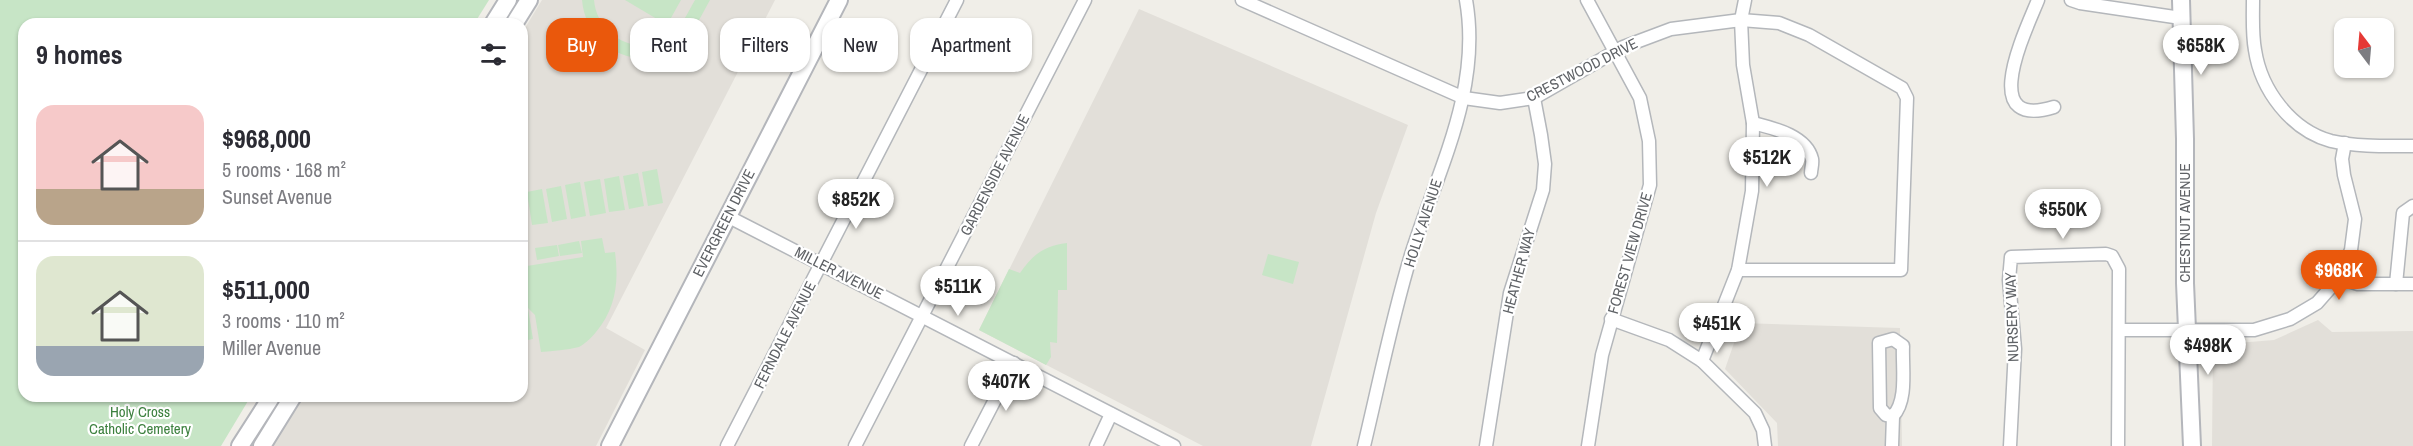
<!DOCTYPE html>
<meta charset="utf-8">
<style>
body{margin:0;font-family:"Archivo Narrow",sans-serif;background:#f2f2f3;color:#2b2b33;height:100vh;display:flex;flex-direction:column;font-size:22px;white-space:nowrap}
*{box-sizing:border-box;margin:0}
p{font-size:20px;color:#7c7c81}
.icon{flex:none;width:33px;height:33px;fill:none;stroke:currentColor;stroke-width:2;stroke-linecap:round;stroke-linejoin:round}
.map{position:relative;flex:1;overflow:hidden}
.details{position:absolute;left:18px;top:18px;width:510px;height:384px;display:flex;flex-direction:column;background:#fff;border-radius:18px;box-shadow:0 2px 4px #0004}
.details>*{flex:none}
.hud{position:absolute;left:546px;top:18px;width:570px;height:54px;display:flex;gap:12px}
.needle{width:39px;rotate:344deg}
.fabs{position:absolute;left:2334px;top:18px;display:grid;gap:12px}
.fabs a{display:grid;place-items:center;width:60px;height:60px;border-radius:12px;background:#fff;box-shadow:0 2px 4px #0004;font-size:30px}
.price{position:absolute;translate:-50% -51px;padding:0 14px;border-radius:21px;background:#fff;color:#222;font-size:20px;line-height:39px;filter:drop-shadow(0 2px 3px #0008)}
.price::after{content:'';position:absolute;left:50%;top:36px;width:18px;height:14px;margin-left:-9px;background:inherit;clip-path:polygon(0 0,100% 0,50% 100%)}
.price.selected{background:#ea580c;color:#fff}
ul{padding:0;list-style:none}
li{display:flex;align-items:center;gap:18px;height:150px;padding:0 18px}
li+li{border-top:2px solid #e1e1e2}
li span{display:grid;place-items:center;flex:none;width:168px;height:120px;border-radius:18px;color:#555}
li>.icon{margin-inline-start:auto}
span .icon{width:72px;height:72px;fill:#fffc;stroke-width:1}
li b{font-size:26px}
h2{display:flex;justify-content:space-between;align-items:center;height:72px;padding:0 18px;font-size:26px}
.tag{padding:0 21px;border-radius:18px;background:#fff;box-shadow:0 2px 4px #0004;font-size:21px;line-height:54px}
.tag.selected{background:#ea580c;color:#fff}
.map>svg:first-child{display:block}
.education{fill:#e2dfd9}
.green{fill:#c7e5c6}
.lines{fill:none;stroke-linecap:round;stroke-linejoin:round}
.street-casing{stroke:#b4b7bb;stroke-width:15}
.secondary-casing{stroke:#b4b6bb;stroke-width:20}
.street{stroke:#fff;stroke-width:12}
.secondary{stroke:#fff;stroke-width:16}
.labels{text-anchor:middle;stroke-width:4.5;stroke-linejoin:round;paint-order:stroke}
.street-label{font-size:15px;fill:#5f6266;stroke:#fff}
.park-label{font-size:15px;fill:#3c803e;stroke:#fff}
</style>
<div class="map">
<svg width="2413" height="446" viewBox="0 0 2413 446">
<rect width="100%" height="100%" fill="#f0eee8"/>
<!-- education -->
<g class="education">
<polygon points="542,0 775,0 606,328 645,350 596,446 273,446 303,396 522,396 522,33"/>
<polygon points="1139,9 1408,125 1376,213 1311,446 1203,446 979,330"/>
<polygon points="2318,320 2332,332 2413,331 2413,446 2212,446 2213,345 2274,340"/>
<polygon points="1741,323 1900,328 1902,446 1778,446 1777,423 1725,369"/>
</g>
<!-- green -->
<g class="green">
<polygon points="0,0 489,0 474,24 24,24 24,396 251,396 221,446 0,446"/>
<path d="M582,0h12c3,37 47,60 77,35 11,-9 17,-23 24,-35h15c-9,16 -17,34 -32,46 -40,30 -92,1 -96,-46z"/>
<polygon points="625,0 681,0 667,25"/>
<polygon points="657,169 663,203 648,206 642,172"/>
<polygon points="638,173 644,206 629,209 623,176"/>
<polygon points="619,176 625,210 609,212 604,179"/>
<polygon points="600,179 606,213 590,216 584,182"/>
<polygon points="580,182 586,216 571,219 565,185"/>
<polygon points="561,186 567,219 552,222 546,189"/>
<polygon points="542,189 548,223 532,225 527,192"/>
<path d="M602,238l3,15 10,-1c4,30 1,56 -19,80 -4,5 -11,12 -17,15 -12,3 -26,4 -38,5l-6,-37 -7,-7 -6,-36 5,-6 56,-9 -2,-16z"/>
<polygon points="579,241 582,253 560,256 558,245"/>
<path d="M1067,243v47h-9l-1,53 -7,-1 1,15 -5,8 -67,-35 30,-61 11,4c13,-19 24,-27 47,-30z"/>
<polygon points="557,245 559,256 537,260 535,248"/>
<polygon points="1268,254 1299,262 1293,284 1262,275"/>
<polygon points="522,303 527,303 533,339 522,341"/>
</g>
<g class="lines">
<!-- street casing -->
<g class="street-casing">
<g id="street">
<polyline points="1242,0 1464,98 1500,103 1534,98 1623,47 1671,29 1741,20 1779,23 1809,35 1902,88 1907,98 1901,270 1738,270"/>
<polyline points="1587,0 1640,98 1649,141 1650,185 1602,355 1588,446"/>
<path d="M2038,0c-12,30 -62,131 16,107"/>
<polyline points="2071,0 2080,3 2181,18"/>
<path d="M2253,0c0,17 -1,34 2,50 6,40 36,80 76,91 27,6 55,5 82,5"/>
<path d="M1753,123c19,5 53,12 59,36 1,4 -1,10 -1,14"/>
<polyline points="727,216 1174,446"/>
<polyline points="2339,278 2358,284 2413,284"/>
<polyline points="2396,284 2403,213 2413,206"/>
<polyline points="1611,319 1669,340 1702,361 1755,413 1763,430 1765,446"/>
<polyline points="2120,330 2254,330 2290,319 2317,303 2339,278 2351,250 2355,219 2344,175 2342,159 2345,143"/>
<path d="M1893,339l10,7c-1,22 5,54 -10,70l-7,-1 -6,-7 -1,-65z"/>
<polyline points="1702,361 1738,270 1752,191 1753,123 1743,65 1741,20 1745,0"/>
<polyline points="727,446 957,0"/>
<polyline points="855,446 1085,0"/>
<polyline points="971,446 1014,363"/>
<polyline points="1096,446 1111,414"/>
<path d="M1364,446c15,-63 28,-128 47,-191 26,-83 71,-165 55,-255"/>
<polyline points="1486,446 1510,293 1543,190 1545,164 1541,135 1534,98"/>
<polyline points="1892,446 1893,416"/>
<polyline points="2010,446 2015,349 2009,280 2011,257 2106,254 2112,256 2119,269 2118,446"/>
</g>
</g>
<!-- secondary casing -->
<g class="secondary-casing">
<g id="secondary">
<polyline points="2181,0 2185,139 2185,283 2192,446"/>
<polyline points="493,24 508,0"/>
<polyline points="514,24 529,0"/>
<polyline points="240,446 272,396"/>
<polyline points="262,446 293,396"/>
<polyline points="610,446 839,0"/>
</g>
</g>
<!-- street -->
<use href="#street" class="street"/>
<!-- secondary -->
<use href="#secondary" class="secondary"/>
</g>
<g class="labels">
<!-- street labels -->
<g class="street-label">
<text transform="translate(1582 70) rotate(-27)" y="5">CRESTWOOD DRIVE</text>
<text transform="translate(995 175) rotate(-63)" y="5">GARDENSIDE AVENUE</text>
<text transform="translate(724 223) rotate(-63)" y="5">EVERGREEN DRIVE</text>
<text transform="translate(1423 223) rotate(-72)" y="5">HOLLY AVENUE</text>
<text transform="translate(2185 223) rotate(-90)" y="5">CHESTNUT AVENUE</text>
<text transform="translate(1630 253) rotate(-74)" y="5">FOREST VIEW DRIVE</text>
<text transform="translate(1519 271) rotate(-75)" y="5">HEATHER WAY</text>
<text transform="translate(839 273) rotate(27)" y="5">MILLER AVENUE</text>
<text transform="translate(2012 317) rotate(-92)" y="5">NURSERY WAY</text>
<text transform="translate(785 335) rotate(-63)" y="5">FERNDALE AVENUE</text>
</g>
<!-- park labels -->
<g class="park-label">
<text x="140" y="417">Holy Cross<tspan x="140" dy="17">Catholic Cemetery</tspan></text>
</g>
</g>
</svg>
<div class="fabs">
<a><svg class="needle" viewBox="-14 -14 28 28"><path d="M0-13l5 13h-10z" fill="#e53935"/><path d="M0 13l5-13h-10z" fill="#7c7c81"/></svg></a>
</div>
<b class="price" style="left:2201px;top:76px">$658K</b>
<b class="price" style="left:1767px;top:188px">$512K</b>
<b class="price" style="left:856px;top:230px">$852K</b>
<b class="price" style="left:2063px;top:240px">$550K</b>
<b class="price selected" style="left:2339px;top:301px">$968K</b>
<b class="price" style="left:958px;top:317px">$511K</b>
<b class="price" style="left:1717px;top:354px">$451K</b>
<b class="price" style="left:2208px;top:376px">$498K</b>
<b class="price" style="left:1006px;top:412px">$407K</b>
<div class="hud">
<a class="tag selected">Buy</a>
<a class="tag">Rent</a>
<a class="tag">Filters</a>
<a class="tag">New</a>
<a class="tag">Apartment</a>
</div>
<section class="details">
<h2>9 homes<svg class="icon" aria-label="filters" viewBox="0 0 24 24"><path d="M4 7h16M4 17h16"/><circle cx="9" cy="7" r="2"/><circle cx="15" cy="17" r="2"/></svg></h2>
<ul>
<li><span style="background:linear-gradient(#f6c9c9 70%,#b9a48a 0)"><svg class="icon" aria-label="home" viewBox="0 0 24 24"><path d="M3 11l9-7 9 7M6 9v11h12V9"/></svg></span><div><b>$968,000</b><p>5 rooms · 168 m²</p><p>Sunset Avenue</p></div></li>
<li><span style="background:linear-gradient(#dfe7d0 75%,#9aa5b1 0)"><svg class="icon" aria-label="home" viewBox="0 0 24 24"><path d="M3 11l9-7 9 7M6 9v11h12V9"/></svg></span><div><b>$511,000</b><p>3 rooms · 110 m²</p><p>Miller Avenue</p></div></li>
</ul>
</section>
</div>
